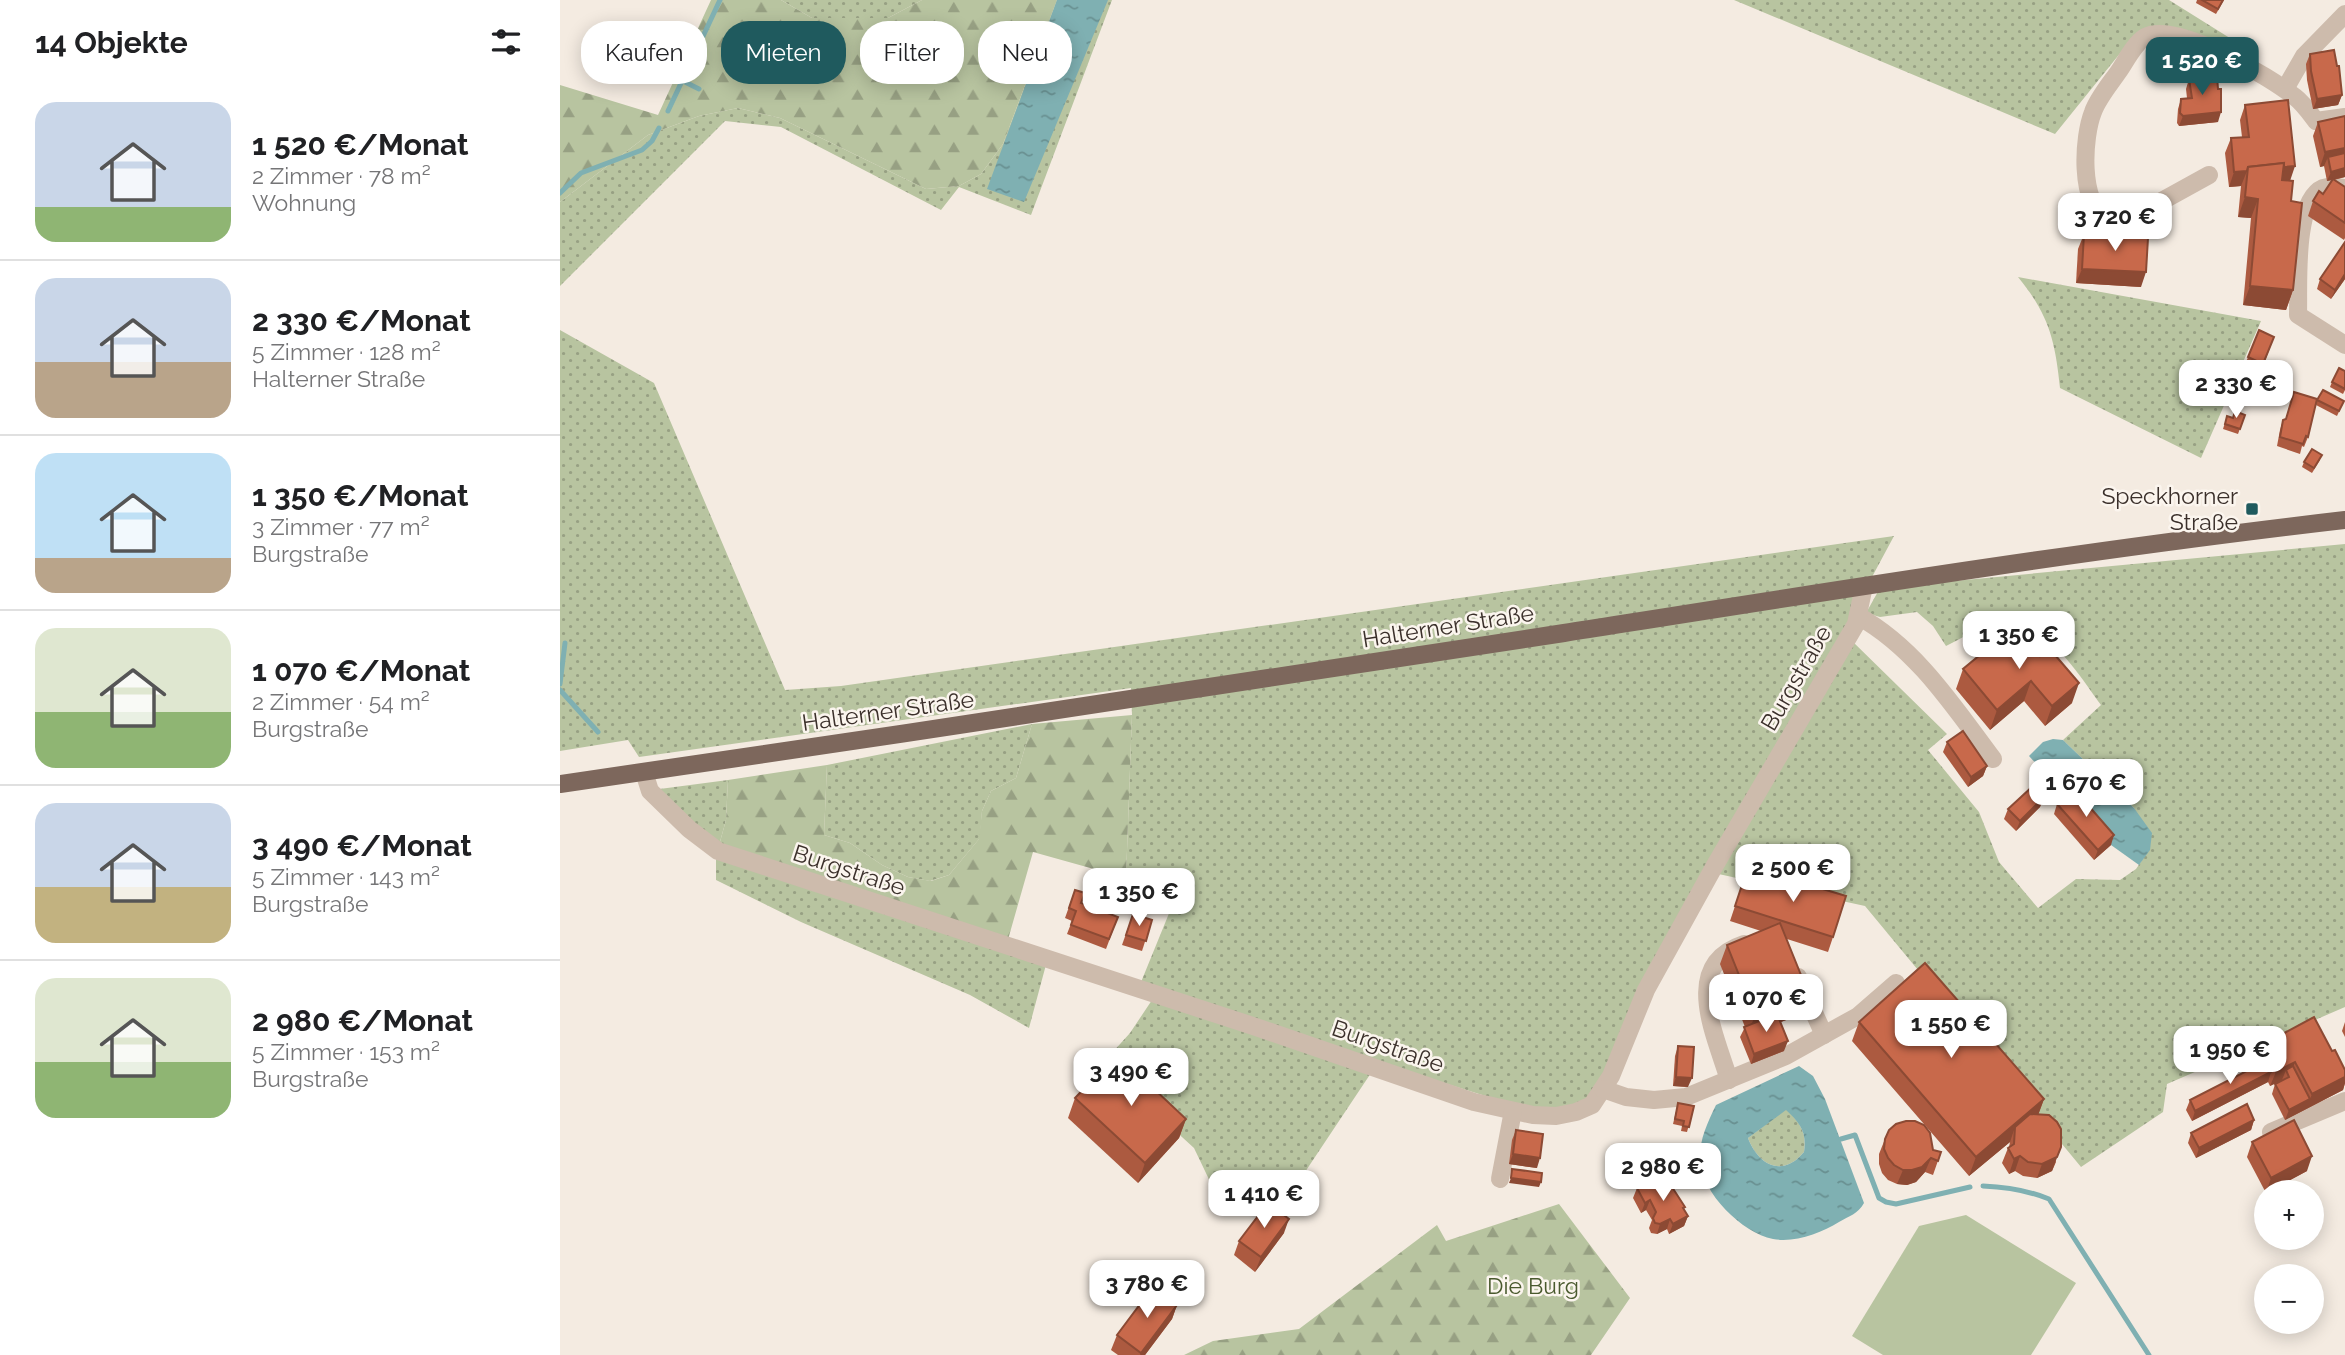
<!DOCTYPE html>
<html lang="de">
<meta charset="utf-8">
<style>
body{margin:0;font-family:Raleway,sans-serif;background:#f6f6f6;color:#202124;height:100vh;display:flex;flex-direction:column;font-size:26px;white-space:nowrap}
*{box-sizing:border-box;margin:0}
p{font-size:23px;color:#757577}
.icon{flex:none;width:38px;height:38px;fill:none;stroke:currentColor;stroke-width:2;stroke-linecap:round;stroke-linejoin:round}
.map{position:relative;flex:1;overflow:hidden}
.drawer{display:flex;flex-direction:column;background:#fff;width:560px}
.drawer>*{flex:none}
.banner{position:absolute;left:21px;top:21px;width:665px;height:63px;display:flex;gap:14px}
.fabs{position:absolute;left:1694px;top:1180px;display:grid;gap:14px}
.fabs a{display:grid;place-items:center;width:70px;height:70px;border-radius:50%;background:#fff;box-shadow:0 4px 18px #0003;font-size:35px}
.price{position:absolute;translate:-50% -60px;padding:0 16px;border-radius:14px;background:#fff;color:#222;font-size:23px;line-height:46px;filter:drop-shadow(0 2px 4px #0008)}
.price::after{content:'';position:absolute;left:50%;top:42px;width:21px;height:16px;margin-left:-10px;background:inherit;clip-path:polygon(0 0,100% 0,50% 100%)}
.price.current{background:#1f5a5e;color:#fff}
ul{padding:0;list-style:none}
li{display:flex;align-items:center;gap:21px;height:175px;padding:0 35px}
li+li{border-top:2px solid #e0e0e0}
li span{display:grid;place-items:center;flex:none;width:196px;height:140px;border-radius:21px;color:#555}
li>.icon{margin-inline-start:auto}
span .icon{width:84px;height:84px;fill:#fffc;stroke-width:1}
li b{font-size:30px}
h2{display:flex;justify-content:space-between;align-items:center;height:84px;padding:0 35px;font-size:30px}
.pill{padding:0 24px;border-radius:28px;background:#fff;box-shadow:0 4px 18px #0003;font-size:24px;line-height:63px}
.pill.current{background:#1f5a5e;color:#fff}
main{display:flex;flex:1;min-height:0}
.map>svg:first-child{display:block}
.grass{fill:url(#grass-dots)}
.forest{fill:url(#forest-firs)}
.park{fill:#b8c4a0}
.water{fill:url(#water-ripples);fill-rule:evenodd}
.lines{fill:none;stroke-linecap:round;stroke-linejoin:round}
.stream{stroke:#7fb0b2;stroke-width:5}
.minor{stroke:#cdbbac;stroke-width:18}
.major{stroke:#7d675c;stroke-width:18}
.wall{fill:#ac5a40}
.shaded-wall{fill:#8c4a34}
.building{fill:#c8694b;stroke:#8c4a34;stroke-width:2}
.poi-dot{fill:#1f5a5e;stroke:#fbf5ee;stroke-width:2.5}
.labels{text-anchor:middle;stroke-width:5;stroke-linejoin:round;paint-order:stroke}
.poi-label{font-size:23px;fill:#3b302b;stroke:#fbf5ee;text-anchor:end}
.street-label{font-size:23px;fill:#3b302b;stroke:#fbf5ee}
.park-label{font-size:23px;fill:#4a5a2e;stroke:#fbf5ee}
</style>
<main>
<section class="drawer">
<h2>14 Objekte<svg class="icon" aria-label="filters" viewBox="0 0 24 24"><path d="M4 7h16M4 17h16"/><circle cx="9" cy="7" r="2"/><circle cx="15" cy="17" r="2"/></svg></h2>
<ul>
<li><span style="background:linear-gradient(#c9d6e8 75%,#8fb573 0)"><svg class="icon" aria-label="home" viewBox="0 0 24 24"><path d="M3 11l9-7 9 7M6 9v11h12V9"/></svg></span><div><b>1 520 €/Monat</b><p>2 Zimmer · 78 m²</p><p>Wohnung</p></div></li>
<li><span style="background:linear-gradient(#c9d6e8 60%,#b9a48a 0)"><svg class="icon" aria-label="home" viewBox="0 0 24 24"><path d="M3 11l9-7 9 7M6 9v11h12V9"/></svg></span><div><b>2 330 €/Monat</b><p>5 Zimmer · 128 m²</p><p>Halterner Straße</p></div></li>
<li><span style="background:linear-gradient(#bfe0f5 75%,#b9a48a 0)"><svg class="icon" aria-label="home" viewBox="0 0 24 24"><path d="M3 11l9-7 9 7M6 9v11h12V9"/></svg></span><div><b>1 350 €/Monat</b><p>3 Zimmer · 77 m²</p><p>Burgstraße</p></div></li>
<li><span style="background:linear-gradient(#dfe7d0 60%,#8fb573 0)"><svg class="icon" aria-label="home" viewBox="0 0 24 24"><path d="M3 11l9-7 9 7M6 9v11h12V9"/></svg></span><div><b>1 070 €/Monat</b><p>2 Zimmer · 54 m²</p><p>Burgstraße</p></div></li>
<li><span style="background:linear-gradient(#c9d6e8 60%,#c2b280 0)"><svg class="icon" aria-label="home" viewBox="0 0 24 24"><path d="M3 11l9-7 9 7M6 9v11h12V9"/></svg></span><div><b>3 490 €/Monat</b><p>5 Zimmer · 143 m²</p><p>Burgstraße</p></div></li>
<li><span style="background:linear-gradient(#dfe7d0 60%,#8fb573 0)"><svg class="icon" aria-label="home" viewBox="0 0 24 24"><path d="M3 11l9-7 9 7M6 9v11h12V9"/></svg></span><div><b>2 980 €/Monat</b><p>5 Zimmer · 153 m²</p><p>Burgstraße</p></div></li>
</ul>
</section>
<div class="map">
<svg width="1785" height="1355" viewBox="0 0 1785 1355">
<defs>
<pattern id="grass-dots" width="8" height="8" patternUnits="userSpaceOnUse" patternTransform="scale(1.75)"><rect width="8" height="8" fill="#b8c4a0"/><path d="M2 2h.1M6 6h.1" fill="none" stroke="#97a083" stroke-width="1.8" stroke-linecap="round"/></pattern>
<pattern id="forest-firs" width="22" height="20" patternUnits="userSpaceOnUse" patternTransform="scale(1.75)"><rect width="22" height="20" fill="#b8c4a0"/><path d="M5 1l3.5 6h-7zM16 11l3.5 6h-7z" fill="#97a083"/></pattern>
<pattern id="water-ripples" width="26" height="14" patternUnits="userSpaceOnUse" patternTransform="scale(1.75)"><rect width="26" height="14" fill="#7fb0b2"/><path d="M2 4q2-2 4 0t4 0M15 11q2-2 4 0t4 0" fill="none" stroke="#699091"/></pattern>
</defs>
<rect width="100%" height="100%" fill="#f4ebe1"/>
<!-- grass -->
<g class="grass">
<polygon points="221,0 362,0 328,18 252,18"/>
<polygon points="497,0 552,0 471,215 399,187 381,210 221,127 165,121 0,286 0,202 88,135 139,116 178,108 220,118 366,189 399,186 421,174 443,144"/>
<polygon points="1174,0 1609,0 1673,40 1672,61 1570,41 1495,134"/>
<path d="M1458,277l243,44 -60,137 -141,-70c-5,-48 -11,-73 -42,-111z"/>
<polygon points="0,330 94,383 225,690 281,686 1334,536 1029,1104 973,1111 579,987 612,906 566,878 572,715 571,688 79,757 68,740 0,751"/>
<path d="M1785,544v463l-178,77 -4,28 -82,55 -216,-261 -151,-33 137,-233 96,94 -19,16 51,62 20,50 39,46 38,-29 44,1 16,-11 13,-19 -15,-42 -71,-68 38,-35c-22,-30 -52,-81 -95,-82 -18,0 -44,15 -60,23l-13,-20 -16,-14 -37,5 -14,-4 14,-25z"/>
<polygon points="472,724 456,778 431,791 422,811 420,838 389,875 370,881 348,877 322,865 290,843 264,835 267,765"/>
<polygon points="168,780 166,820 158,849 92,790"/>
<polygon points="156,853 487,961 469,1028 410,995 241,922 156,880"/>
<polygon points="594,997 813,1070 747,1169 732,1202 725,1197 690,1205 656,1194 634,1148 542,1064 570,1033"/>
<path d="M1226,1109c14,14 21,23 18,43 -4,4 -8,9 -13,11 -20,11 -37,-8 -43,-25z"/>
</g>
<!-- forest -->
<g class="forest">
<polygon points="151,0 221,0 252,18 328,18 362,0 497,0 443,144 421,174 399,186 366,189 220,118 178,108 139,116 88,135 0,202 0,85 98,115"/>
<polygon points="572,715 566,878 473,852 447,943 158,849 166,820 168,780 267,765 264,835 290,843 322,865 348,877 371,881 389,875 419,839 422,811 431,791 456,778 472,724"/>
<polygon points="999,1204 1070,1298 1031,1355 624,1355 653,1341 739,1329 877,1225 886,1241"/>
</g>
<!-- park -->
<polygon class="park" points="1406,1215 1516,1283 1471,1355 1323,1355 1292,1336 1359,1226"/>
<!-- water -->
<g class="water">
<polygon points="497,0 548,0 464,202 427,189"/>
<polygon points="1493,739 1503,740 1574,808 1592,833 1590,850 1579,865 1551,845 1469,756 1483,742"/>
<path d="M1239,1066l14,10 12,23 39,104c-6,11 -15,13 -25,19 -18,11 -44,21 -66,17 -31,-6 -71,-46 -73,-78 -1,-21 7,-37 16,-56zM1226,1110c14,13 21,22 18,42 -4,4 -8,9 -13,11 -20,11 -37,-8 -43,-25z"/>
</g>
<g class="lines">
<!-- stream -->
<g class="stream">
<polyline points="123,81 139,89"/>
<polyline points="108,111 160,0"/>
<polyline points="0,193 21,173 82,150 92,141 99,128"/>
<polyline points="0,684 5,643"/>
<polyline points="0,690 38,732"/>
<polyline points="1281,1139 1295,1135 1319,1198 1326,1202 1336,1204 1410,1187"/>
<path d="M1423,1186c24,1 44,4 66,13l100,156"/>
</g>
<!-- minor -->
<g class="minor">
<polyline points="1725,89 1744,56 1785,14"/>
<path d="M1649,175l-87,48c-5,-2 -11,-3 -16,-5 -27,-15 -23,-81 -13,-106 5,-14 17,-28 26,-41 7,-10 15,-27 26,-34 30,-17 125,40 150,60 8,6 15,16 21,24l29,-4"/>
<path d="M1785,188c-6,-1 -16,-2 -22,0 -30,13 -24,98 -25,127l47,30"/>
<path d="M1298,616c58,32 96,91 135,143"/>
<polyline points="84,772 90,791 129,829 158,851 693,1026 914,1102 973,1115 996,1116 1016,1112 1032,1105 1051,1076 1086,990 1154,867 1296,624 1304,586"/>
<polyline points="1238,977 1264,1035"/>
<path d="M1169,1080c-13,-44 -49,-115 15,-136"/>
<polyline points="1043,1089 1066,1097 1094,1100 1126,1097 1226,1056 1298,1016 1336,983"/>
<polyline points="1711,1132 1785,1101"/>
<polyline points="940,1179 953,1111"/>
</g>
<!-- major -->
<path class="major" d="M0,784c335,-48 670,-100 1004,-151 260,-41 520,-83 781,-113"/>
</g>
<!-- wall -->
<g class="wall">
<polygon points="1637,0 1664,0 1656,14 1636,3"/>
<polygon points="1750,54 1782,95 1778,105 1753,109 1747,80 1746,64"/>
<polygon points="1629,79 1658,122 1619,126 1617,123 1618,109 1621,99 1627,98 1626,89"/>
<polygon points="1685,105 1730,181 1733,290 1726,310 1683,305 1691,218 1678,217 1681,186 1669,187 1665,153 1671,138 1682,137 1680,120"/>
<polygon points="1785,116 1785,177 1774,180 1785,187 1785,238 1784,240 1748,216 1753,201 1763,194 1772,180 1767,181 1764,166 1760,167 1753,136 1758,122"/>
<polygon points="1524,234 1581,287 1516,283 1518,249"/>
<polygon points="1785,242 1785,279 1771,299 1757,289 1760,279"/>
<polygon points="1699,330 1714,337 1702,369 1686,362"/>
<polygon points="1785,371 1785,390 1783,394 1770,387 1772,382"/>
<polygon points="1757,400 1784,401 1777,416 1756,405"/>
<polygon points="1685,415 1678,434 1663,429 1667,416 1673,418"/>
<polygon points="1723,420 1748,437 1744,447 1742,446 1740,454 1717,446 1720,430"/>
<polygon points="1760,460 1752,473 1742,467 1744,462"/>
<polygon points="1455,626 1512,703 1485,726 1464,701 1430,730 1396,689 1403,669"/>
<polygon points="1387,742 1427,766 1423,776 1408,787 1383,752"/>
<polygon points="1484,797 1480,807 1456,831 1444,819 1448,809"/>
<polygon points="1497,804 1551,845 1534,860 1494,814"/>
<polygon points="1186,873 1273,937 1268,952 1227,939 1242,1014 1221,1022 1224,1051 1191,1064 1180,1037 1185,1027 1160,964 1167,945 1201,931 1170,921"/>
<polygon points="515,890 521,903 558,917 546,949 507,934 512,921 505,918"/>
<polygon points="573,914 592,920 582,951 562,945"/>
<polygon points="1299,1022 1484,1099 1478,1115 1496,1162 1492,1171 1477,1178 1463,1176 1455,1171 1449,1174 1442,1163 1448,1148 1449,1147 1450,1142 1409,1176 1292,1041"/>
<polygon points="1785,1022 1785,1037 1782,1031"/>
<polygon points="1702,1045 1772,1051 1785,1070 1785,1083 1783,1090 1725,1120 1712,1094 1715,1084 1722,1080 1710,1086 1708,1082 1632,1121 1626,1110 1630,1100 1699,1065 1696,1060"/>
<polygon points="1118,1046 1128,1087 1113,1086 1115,1056"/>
<polygon points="515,1098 626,1119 619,1138 578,1183 508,1118"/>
<polygon points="1118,1103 1134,1106 1127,1132 1121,1131 1122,1126 1113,1124"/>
<polygon points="1694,1120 1691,1130 1636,1158 1628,1143 1631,1133"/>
<polygon points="956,1130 977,1168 949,1164 952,1140"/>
<polygon points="1325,1139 1381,1152 1373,1175 1365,1172 1356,1182 1347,1185 1337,1184 1328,1180 1322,1173 1319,1164 1319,1154"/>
<polygon points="1692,1142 1747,1171 1706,1193 1687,1157"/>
<polygon points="1077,1188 1103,1192 1124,1209 1128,1216 1124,1226 1109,1234 1107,1229 1097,1234 1091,1233 1089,1228 1092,1220 1086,1210 1081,1213 1073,1198"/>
<polygon points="724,1233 695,1272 674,1255 679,1241"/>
<polygon points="617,1305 612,1319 585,1355 558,1355 551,1350 557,1335"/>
</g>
<!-- shaded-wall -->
<g class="shaded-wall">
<polygon points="1782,95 1778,105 1753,109 1757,99"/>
<polygon points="1661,112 1658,122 1619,126 1623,116"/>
<polygon points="1785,148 1785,162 1768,157 1764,166 1760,167 1765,152"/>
<polygon points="1735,166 1730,181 1686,185 1688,171"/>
<polygon points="1785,168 1785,177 1767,181 1771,172"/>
<polygon points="1687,171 1681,186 1669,187 1674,172"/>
<polygon points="1685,197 1698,199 1691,218 1678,217"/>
<polygon points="1522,269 1586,272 1581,287 1516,283"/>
<polygon points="1785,274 1785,279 1771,299 1775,290"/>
<polygon points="1690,286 1733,290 1726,310 1683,305"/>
<polygon points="1471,681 1464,701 1430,730 1437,710"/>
<polygon points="1519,683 1512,703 1485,726 1492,706"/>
<polygon points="1427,766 1423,776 1408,787 1411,777"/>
<polygon points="1484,797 1480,807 1456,831 1460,821"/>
<polygon points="1554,835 1551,845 1534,860 1538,850"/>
<polygon points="1249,995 1242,1014 1188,1034 1195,1015"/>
<polygon points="1228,1041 1224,1051 1191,1064 1194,1054"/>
<polygon points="1735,1062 1730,1076 1726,1070 1722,1080 1710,1086 1716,1072"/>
<polygon points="1711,1072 1708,1082 1632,1121 1635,1111"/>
<polygon points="1116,1077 1132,1078 1128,1087 1113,1086"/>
<polygon points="1785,1077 1785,1083 1783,1090 1725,1120 1729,1110 1750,1099 1752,1094"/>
<polygon points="1484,1099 1477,1118 1455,1127 1450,1142 1409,1176 1416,1157"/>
<polygon points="626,1119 619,1138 578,1183 585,1163"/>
<polygon points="1694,1120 1691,1130 1636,1158 1639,1148"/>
<polygon points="1501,1147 1492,1171 1477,1178 1482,1164"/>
<polygon points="953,1154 980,1158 977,1168 949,1164"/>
<polygon points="1460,1156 1455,1171 1449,1174 1454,1159"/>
<polygon points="1752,1156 1747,1171 1706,1193 1711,1178"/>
<polygon points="1371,1158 1365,1172 1356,1182 1347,1185 1337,1184 1343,1170"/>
<polygon points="951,1178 981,1182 979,1187 949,1183"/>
<polygon points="1090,1200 1086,1210 1081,1213 1085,1203"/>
<polygon points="1128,1216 1124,1226 1109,1234 1113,1224"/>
<polygon points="729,1219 724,1233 695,1272 701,1257"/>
<polygon points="1110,1219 1107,1229 1097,1234 1100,1224"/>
<polygon points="617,1305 612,1319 585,1355 580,1355"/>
</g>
<!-- building -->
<g class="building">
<polygon points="1642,0 1663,0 1658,9"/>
<polygon points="1774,50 1777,66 1779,66 1782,95 1757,99 1751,71 1750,54"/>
<polygon points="1644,75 1646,77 1657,76 1658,89 1661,89 1661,112 1623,116 1620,113 1621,99 1632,98 1629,79"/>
<polygon points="1728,100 1735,166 1724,167 1724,163 1688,167 1687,171 1674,172 1671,138 1689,137 1685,105"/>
<polygon points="1785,116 1785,148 1765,152 1758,122"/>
<polygon points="1785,153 1785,168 1771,172 1768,157"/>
<polygon points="1724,163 1722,180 1733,181 1731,201 1742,203 1733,290 1690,286 1698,199 1685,197 1688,167"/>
<polygon points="1773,179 1785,187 1785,223 1753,201 1759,191 1763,194"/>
<polygon points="1524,234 1588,238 1586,272 1522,269"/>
<polygon points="1785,242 1785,274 1775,290 1760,279"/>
<polygon points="1699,330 1714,337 1703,364 1688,357"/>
<polygon points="1779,368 1785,371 1785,389 1772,382"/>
<polygon points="1763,390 1784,401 1779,411 1757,400"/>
<polygon points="1734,392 1757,399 1748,437 1746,436 1743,444 1720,437 1723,420 1726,419"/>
<polygon points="1675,411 1685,415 1680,429 1665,424 1667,416 1673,418"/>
<polygon points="1752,449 1762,455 1754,468 1744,462"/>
<polygon points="1455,626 1480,656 1489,648 1519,683 1492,706 1471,681 1437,710 1403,669"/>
<polygon points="1403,731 1427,766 1411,777 1387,742"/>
<polygon points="1473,786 1484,797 1460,821 1448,809"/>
<polygon points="1514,789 1554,835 1538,850 1497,804"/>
<polygon points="1186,873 1234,888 1236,881 1286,896 1273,937 1175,906"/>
<polygon points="515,890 525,893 521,903 558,917 549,939 511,925 516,911 509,908"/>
<polygon points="573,914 592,920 586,941 566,935"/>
<polygon points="1220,923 1249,995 1195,1015 1167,945"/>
<polygon points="1365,963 1484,1099 1416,1157 1299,1022"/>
<polygon points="1217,1014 1228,1041 1194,1054 1184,1027"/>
<polygon points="1754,1017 1772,1051 1775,1050 1785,1070 1785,1077 1752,1094 1735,1062 1716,1072 1702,1045"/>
<polygon points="1118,1046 1134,1047 1132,1078 1116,1077"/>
<polygon points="557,1054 626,1119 585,1163 515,1098"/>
<polygon points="1706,1061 1711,1072 1635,1111 1630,1100"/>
<polygon points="1733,1066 1750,1099 1729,1110 1715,1084 1729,1077 1726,1070"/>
<polygon points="1118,1103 1134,1106 1129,1127 1123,1126 1124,1121 1115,1119"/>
<polygon points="1687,1104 1694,1120 1639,1148 1631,1133"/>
<polygon points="1470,1114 1489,1115 1497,1122 1501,1129 1501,1147 1497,1157 1482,1164 1468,1162 1460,1156 1454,1159 1448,1148 1454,1144 1455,1127"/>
<polygon points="1734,1120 1752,1156 1711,1178 1692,1142"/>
<polygon points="1346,1121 1355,1121 1364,1125 1370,1133 1373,1150 1381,1152 1378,1161 1371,1158 1362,1167 1352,1170 1343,1170 1334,1165 1328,1158 1324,1149 1325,1139 1329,1130 1336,1124"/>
<polygon points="956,1130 983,1134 980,1158 953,1154"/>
<polygon points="952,1169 982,1173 981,1182 951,1178"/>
<polygon points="1096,1178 1103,1192 1112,1187 1125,1207 1123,1208 1128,1216 1113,1224 1110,1219 1100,1224 1095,1223 1093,1218 1096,1212 1090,1200 1085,1203 1077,1188"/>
<polygon points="708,1203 729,1219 701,1257 679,1241"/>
<polygon points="593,1287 617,1305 581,1353 557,1335"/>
</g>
<!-- markers -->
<rect class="poi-dot" x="1685" y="502" width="14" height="14" rx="3.5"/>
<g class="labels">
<!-- poi labels -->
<g class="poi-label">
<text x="1678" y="504">Speckhorner<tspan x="1678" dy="26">Straße</tspan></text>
</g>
<!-- street labels -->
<g class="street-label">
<text transform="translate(888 626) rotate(-9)" y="8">Halterner Straße</text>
<text transform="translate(1236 678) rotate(-60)" y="8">Burgstraße</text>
<text transform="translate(328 711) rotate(-8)" y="8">Halterner Straße</text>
<text transform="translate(289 870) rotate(18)" y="8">Burgstraße</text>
<text transform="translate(828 1046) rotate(19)" y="8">Burgstraße</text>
</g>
<!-- park labels -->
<g class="park-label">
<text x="973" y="1294">Die Burg</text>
</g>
</g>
</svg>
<div class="fabs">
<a>+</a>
<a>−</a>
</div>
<b class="price current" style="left:1642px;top:97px">1 520 €</b>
<b class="price" style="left:1555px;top:253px">3 720 €</b>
<b class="price" style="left:1676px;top:420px">2 330 €</b>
<b class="price" style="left:1459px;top:671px">1 350 €</b>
<b class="price" style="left:1526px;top:819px">1 670 €</b>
<b class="price" style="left:1233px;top:904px">2 500 €</b>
<b class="price" style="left:579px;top:928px">1 350 €</b>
<b class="price" style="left:1206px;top:1034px">1 070 €</b>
<b class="price" style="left:1391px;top:1060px">1 550 €</b>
<b class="price" style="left:1670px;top:1086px">1 950 €</b>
<b class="price" style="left:571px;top:1108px">3 490 €</b>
<b class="price" style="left:1103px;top:1203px">2 980 €</b>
<b class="price" style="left:704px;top:1230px">1 410 €</b>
<b class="price" style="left:587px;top:1320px">3 780 €</b>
<div class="banner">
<a class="pill">Kaufen</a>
<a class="pill current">Mieten</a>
<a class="pill">Filter</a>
<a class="pill">Neu</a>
</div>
</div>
</main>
